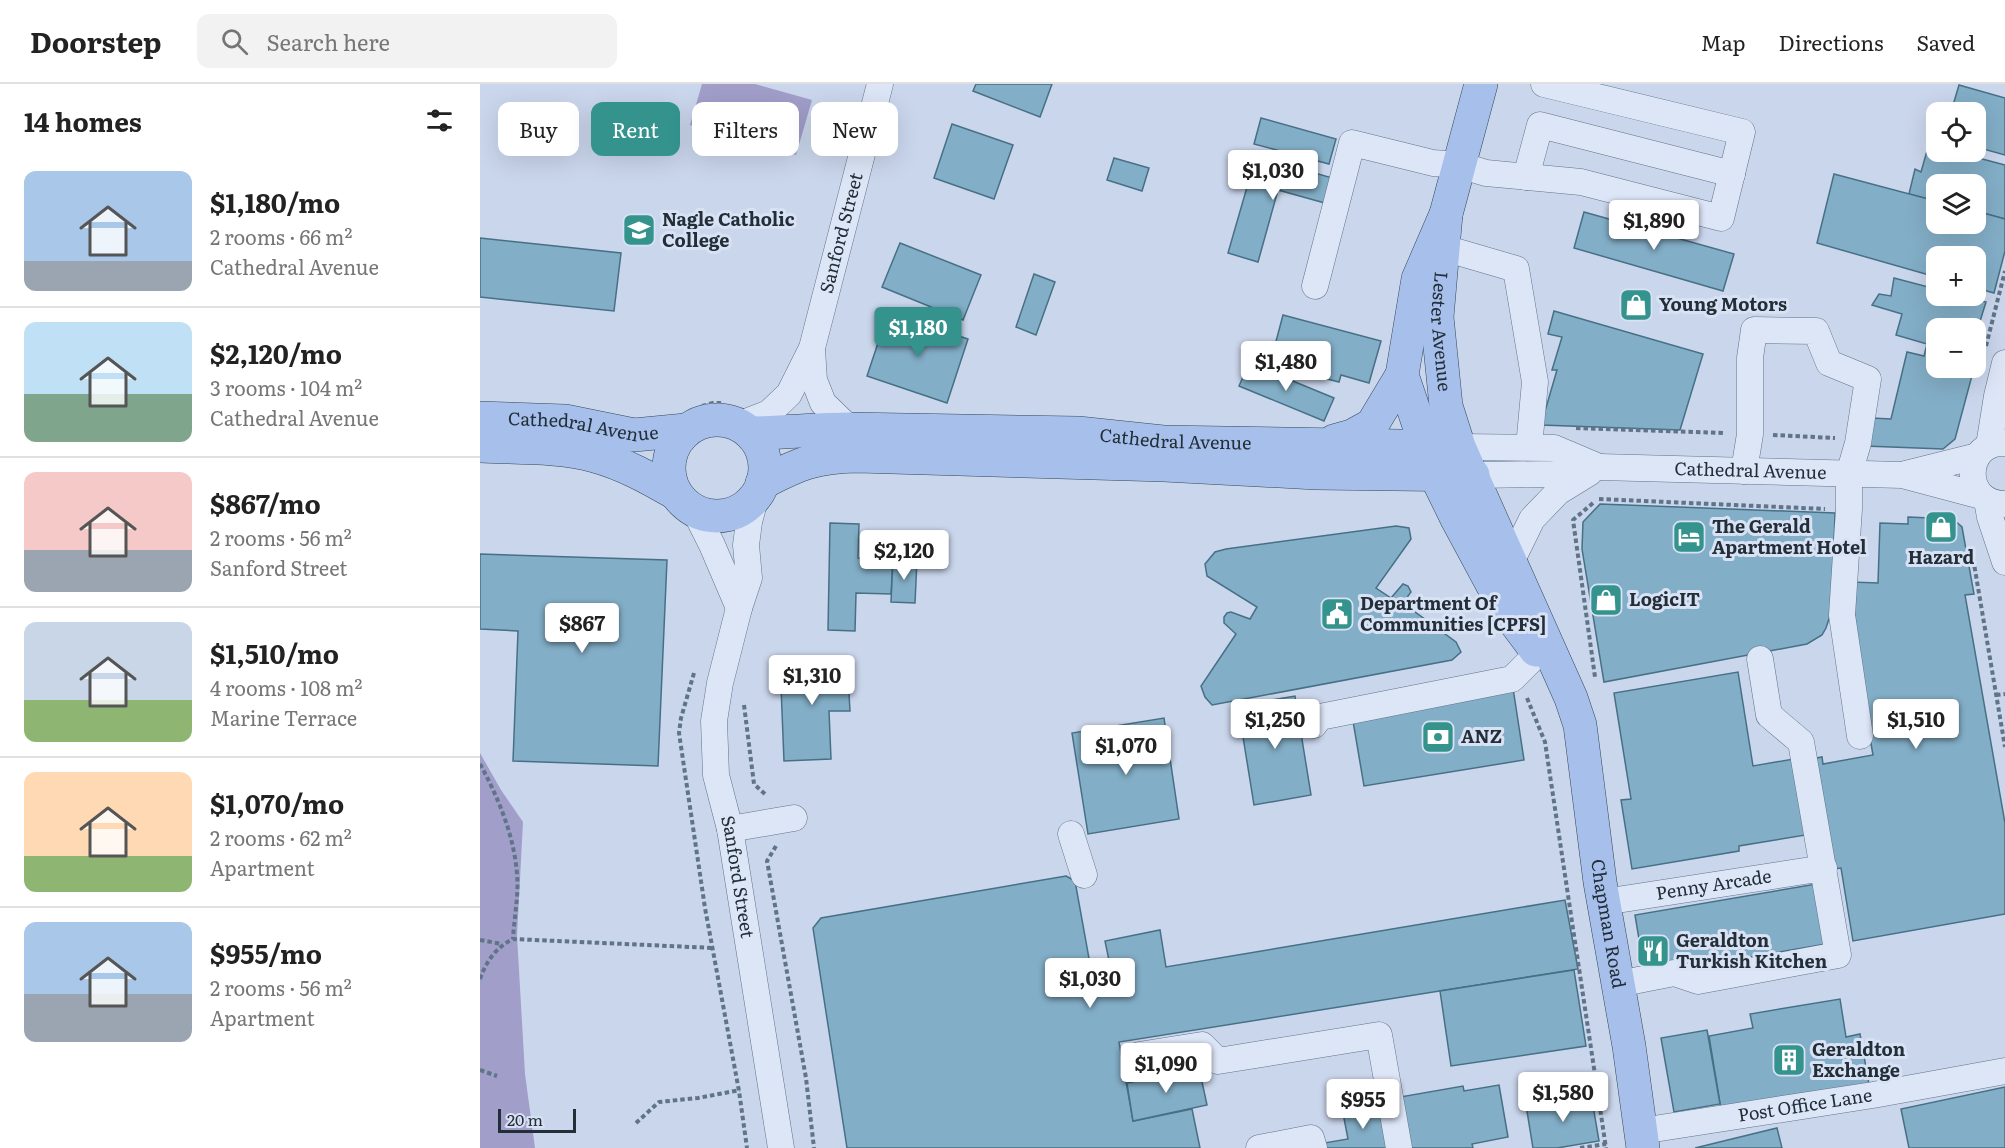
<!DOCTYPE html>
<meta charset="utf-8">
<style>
body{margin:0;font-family:Literata,serif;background:#f2f2f2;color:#222;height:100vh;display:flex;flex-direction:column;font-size:22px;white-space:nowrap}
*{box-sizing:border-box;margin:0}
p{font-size:20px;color:#767676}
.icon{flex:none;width:33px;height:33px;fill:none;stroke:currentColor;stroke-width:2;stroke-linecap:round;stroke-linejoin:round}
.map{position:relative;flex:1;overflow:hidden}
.drawer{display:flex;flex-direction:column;background:#fff;width:480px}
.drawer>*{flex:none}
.banner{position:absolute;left:18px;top:18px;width:570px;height:54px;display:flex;gap:12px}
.fabs{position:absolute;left:1446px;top:18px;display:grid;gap:12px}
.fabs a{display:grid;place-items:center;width:60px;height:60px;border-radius:12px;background:#fff;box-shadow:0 6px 24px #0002;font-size:30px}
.scale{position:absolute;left:18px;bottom:15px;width:78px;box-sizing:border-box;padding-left:6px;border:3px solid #222f39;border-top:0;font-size:16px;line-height:21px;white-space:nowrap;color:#222f39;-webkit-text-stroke:4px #d9e2f4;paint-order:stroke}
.price{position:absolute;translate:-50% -51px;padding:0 14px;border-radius:6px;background:#fff;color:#222;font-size:20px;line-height:39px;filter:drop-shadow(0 2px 3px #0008)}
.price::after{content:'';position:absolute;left:50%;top:36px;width:18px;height:14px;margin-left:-9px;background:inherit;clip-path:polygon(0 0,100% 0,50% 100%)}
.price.on{background:#34938d;color:#fff}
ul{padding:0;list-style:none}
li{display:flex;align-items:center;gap:18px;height:150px;padding:0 24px}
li+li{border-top:2px solid #e0e0e0}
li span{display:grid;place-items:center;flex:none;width:168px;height:120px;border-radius:12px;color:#555}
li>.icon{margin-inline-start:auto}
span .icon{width:72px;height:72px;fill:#fffc;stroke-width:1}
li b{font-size:26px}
h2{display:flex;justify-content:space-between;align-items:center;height:72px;padding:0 24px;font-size:26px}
.pill{padding:0 21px;border-radius:12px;background:#fff;box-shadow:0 6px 24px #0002;font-size:21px;line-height:54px}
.pill.on{background:#34938d;color:#fff}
header{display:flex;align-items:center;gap:36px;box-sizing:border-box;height:84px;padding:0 30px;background:#fff;border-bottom:2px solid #e0e0e0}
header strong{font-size:28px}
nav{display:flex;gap:33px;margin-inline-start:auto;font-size:21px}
.search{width:420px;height:54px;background:#f2f2f2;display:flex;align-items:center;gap:15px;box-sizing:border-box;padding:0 21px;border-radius:12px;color:#767676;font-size:22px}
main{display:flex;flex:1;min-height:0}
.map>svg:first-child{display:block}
.green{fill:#a19eca}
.building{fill:#83aec7;stroke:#477085;stroke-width:1.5}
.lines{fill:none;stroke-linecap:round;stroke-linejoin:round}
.minor-casing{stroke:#607488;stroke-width:27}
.major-casing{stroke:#334856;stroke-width:34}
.path{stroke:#607488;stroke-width:4;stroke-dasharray:4.5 3;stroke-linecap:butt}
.minor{stroke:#dde6f7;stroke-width:26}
.major{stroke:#a6bfeb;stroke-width:33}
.labels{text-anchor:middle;stroke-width:6;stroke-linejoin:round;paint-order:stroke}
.poi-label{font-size:18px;font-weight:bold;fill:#222f39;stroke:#d9e2f4;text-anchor:start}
.street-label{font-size:18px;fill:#222f39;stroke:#d9e2f4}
</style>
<header>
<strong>Doorstep</strong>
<div class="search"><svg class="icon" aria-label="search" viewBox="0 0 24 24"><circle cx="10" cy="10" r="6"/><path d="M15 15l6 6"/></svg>Search here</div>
<nav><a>Map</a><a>Directions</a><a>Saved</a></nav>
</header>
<main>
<section class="drawer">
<h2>14 homes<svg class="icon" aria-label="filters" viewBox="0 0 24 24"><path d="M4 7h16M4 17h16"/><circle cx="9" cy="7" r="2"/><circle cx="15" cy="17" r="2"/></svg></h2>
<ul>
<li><span style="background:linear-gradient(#a9c7e8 75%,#9aa5b1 0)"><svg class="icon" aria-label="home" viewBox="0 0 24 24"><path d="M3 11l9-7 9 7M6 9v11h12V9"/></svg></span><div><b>$1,180/mo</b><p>2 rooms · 66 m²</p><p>Cathedral Avenue</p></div></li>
<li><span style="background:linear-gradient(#bfe0f5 60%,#7fa58c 0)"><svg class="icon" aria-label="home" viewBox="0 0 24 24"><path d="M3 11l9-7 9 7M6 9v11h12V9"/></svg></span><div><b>$2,120/mo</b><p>3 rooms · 104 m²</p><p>Cathedral Avenue</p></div></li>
<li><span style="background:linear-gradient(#f6c9c9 65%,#9aa5b1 0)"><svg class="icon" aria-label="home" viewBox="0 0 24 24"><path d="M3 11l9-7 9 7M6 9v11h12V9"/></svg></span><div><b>$867/mo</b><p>2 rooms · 56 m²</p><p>Sanford Street</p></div></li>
<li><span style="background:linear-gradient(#c9d6e8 65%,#8fb573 0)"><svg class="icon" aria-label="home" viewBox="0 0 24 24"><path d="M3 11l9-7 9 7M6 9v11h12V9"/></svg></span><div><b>$1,510/mo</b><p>4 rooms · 108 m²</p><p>Marine Terrace</p></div></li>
<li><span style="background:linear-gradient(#ffd9b3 70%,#8fb573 0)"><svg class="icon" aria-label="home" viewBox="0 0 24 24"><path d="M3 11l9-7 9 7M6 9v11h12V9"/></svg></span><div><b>$1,070/mo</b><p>2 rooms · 62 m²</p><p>Apartment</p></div></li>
<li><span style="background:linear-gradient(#a9c7e8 60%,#9aa5b1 0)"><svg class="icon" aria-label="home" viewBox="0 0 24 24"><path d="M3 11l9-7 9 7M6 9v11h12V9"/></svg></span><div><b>$955/mo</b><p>2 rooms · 56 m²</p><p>Apartment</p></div></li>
</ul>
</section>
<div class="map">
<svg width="1525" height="1064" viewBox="0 0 1525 1064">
<rect width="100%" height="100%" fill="#cad6ec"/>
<!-- green -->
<g class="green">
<polygon points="222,0 275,0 332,16 316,71 210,41"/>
<polygon points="0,669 21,706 43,738 37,852 45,990 55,1064 0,1064"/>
</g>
<!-- building -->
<g class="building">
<polygon points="496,0 572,0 560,33 493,7"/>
<polygon points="1479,1 1525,14 1525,71 1496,63 1496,28 1471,28"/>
<polygon points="781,34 856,55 849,80 774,60"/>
<polygon points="472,40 533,61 514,115 454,94"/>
<polygon points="1449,60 1456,62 1456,68 1476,68 1525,81 1525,135 1496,127 1496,100 1456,100 1456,117 1429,110 1435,85 1441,88"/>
<polygon points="776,72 859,96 852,121 798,106 778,178 748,169"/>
<polygon points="634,74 669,84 662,107 627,96"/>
<polygon points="1354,90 1456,117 1456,140 1496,140 1496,127 1525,135 1525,167 1514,209 1496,204 1496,172 1456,172 1456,193 1337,159"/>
<polygon points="1104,128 1254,170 1243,207 1094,164"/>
<polygon points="0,154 141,169 134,227 0,213"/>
<polygon points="420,159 501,191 483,236 402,203"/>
<polygon points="554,190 575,198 556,251 536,243"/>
<polygon points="1414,194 1456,205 1456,212 1481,212 1506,218 1497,247 1503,249 1496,277 1496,244 1456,244 1456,284 1494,284 1475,355 1463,365 1385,362 1392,334 1411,335 1427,268 1444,272 1447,260 1416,251 1422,230 1392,221 1399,210 1411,212"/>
<polygon points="1074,227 1223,270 1200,346 1061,341 1077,286 1072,286 1082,253 1068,250"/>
<polygon points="408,229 488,255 467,319 387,292"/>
<polygon points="803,231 901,257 889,299 861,291 859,298 790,280"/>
<polygon points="769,279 854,314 844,337 759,302"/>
<polygon points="1120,420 1355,429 1352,526 1346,544 1342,551 1327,560 1124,598 1102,465 1103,438"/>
<polygon points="1428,433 1473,435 1482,443 1494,510 1485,511 1525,739 1525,830 1373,857 1361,784 1345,786 1326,676 1342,673 1343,680 1393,671 1386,631 1371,498 1398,499 1400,439 1428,440"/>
<polygon points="350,439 379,440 378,474 413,476 411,510 376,509 375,547 348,546"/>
<polygon points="916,442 929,444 931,455 896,504 911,514 923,500 928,502 931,508 923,519 976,558 981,568 972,576 732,621 725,613 721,602 756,550 744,539 744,533 747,529 751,528 770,535 777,523 727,492 725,480 735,468 746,465"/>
<polygon points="0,470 187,476 178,682 33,677 38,547 0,545"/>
<polygon points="413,476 437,476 435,519 411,518"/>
<polygon points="367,575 370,627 349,627 351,675 304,677 300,578"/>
<polygon points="1258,588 1273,682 1319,674 1332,750 1259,762 1259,767 1152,785 1141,716 1151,715 1134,609"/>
<polygon points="1033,604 1044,676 884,702 872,631"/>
<polygon points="815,612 831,711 774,721 758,622"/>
<polygon points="684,634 699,735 608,750 592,649"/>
<polygon points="586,792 595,797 612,891 631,886 625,857 680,846 686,883 1085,816 1098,885 639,958 653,1037 712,1025 720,1064 367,1064 333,844 341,834"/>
<polygon points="1342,799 1352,859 1165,891 1155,831"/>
<polygon points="1094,886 1106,962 971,982 960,907"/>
<polygon points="1360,915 1366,953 1380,950 1389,1000 1241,1025 1229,952 1273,944 1270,930"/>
<polygon points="1227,946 1240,1020 1194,1028 1181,954"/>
<polygon points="719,984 727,1021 653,1037 647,999"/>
<polygon points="1019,1001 1028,1053 992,1060 993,1064 928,1064 920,1013 983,1002 984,1007"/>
<polygon points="1525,1003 1525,1064 1429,1064 1421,1025"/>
<polygon points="1111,1010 1119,1057 1077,1064 1053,1064 1046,1021"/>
<polygon points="902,1022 908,1064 845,1064 844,1059 868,1055 863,1029"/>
<polygon points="1297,1044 1302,1064 1215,1064"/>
</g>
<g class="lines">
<!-- minor casing -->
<g class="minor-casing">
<g id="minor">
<polyline points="1046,93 1060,41 1252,90"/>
<polyline points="964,164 1036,185 1055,298 1049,363"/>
<polyline points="835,202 872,59 953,79 979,81 1006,89 1101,98 1241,134 1262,48 1064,0"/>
<polyline points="332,265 334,296 343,319 370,345"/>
<path id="s1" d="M258,341l31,-12 20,-19 23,-46 68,-264"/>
<path d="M1525,359c-41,-3 -45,61 0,61"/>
<polyline points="1509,362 1517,312 1525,279"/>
<polyline points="979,363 1074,364 1119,383"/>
<polyline points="1264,387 1270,350 1270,274 1274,246 1336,247 1349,279 1388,295 1378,359 1369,390 1369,425 1362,531 1380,652"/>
<polyline points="1425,390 1497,372"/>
<path id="s2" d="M993,391l82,-1 44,-7 303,8 79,21"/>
<path id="s3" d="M276,411l-7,27 -3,23 3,33 -10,30 -19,75 -6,38 2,54 14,54 51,319"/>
<polyline points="1507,416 1510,433 1525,478"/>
<polyline points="215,427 232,461 259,524"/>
<polyline points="1031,478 1052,435 1078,408 1109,389"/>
<polyline points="834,641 840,633 1032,595 1058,569"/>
<polyline points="250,745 314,734"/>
<polyline points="591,750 604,791"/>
<path id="s4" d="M1124,818l220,-34"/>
<polyline points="1138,900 1194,889 1218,897 1358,871 1321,658 1289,631 1280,575"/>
<polyline points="659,971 722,961 738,977 899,951 919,1064"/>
<path id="s5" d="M1161,1047l232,-36 132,-24"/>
<polyline points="779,1064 831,1054 834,1064"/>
</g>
</g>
<!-- major casing -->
<g class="major-casing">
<g id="major">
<polyline points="1001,0 966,130 938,195 922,291 956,392 977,435 1026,526 1056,566"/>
<path id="s6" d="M966,130l-9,103 9,89 13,41 112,251 9,27 20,157 29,164 14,102"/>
<path id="s7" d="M0,334l85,3 69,14 52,-5"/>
<circle cx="237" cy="384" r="48"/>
<path id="s8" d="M270,349c33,0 66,-4 100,-4l228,4 85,9 296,5"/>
<polyline points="854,357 872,352 892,341 922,291"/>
<path d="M0,362c38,2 79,0 115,10 29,8 54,22 80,37"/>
<path d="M282,399c38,-20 53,-26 96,-27l306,9 152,8 157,2"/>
</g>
</g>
<!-- path -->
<g class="path">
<polyline points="1506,262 1525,187"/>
<polyline points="222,322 233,319 244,319"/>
<polyline points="1096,344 1244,349"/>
<polyline points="1293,351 1355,354"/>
<polyline points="1119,415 1345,425"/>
<polyline points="1113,419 1093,436 1115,593"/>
<polyline points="1492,468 1525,663"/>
<polyline points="214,589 201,634 199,649 225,824 259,1007 267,1064"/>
<polyline points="1516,611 1525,610"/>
<polyline points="1047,614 1065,658 1126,1064"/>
<polyline points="264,621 274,700 287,712"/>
<path d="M0,680c18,33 34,71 37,110 2,21 -3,44 -4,65"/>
<polyline points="296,762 287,777 326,994 334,1064"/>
<polyline points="0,856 22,860"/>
<path d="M0,895c6,-17 16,-32 33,-40l201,9"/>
<polyline points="0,986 17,992"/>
<polyline points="156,1039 179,1018 218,1014 260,1006"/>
<polyline points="1100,1064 1126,1060"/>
</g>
<!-- minor -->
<use href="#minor" class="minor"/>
<!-- major -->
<use href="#major" class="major"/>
</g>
<!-- icons -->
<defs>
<g id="school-square" transform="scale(1.725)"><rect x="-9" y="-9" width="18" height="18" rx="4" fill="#34938d" stroke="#d9e2f4"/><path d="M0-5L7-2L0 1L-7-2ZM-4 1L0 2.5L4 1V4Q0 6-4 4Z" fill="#fff"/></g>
<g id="shop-square" transform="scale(1.725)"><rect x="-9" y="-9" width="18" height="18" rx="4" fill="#34938d" stroke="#d9e2f4"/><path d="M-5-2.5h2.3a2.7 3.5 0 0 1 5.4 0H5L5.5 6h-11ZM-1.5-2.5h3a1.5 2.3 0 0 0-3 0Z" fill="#fff"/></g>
<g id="hotel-square" transform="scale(1.725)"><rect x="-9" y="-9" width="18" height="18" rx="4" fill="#34938d" stroke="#d9e2f4"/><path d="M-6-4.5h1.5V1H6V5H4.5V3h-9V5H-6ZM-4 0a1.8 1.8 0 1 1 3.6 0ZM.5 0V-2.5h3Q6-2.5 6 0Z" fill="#fff"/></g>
<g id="civic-square" transform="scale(1.725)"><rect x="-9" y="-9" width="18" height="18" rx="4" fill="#34938d" stroke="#d9e2f4"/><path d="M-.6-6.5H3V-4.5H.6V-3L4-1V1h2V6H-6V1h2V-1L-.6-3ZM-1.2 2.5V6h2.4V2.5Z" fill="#fff"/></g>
<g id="bank-square" transform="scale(1.725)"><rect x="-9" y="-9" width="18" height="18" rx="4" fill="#34938d" stroke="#d9e2f4"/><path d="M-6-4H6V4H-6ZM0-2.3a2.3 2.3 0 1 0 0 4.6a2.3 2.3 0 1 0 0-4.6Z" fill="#fff"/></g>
<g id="restaurant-square" transform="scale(1.725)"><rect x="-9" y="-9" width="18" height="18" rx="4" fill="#34938d" stroke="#d9e2f4"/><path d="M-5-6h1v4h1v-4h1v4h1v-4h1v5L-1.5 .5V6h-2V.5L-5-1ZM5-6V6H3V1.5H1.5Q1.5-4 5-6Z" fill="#fff"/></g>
<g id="building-square" transform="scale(1.725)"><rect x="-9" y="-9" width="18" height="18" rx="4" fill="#34938d" stroke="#d9e2f4"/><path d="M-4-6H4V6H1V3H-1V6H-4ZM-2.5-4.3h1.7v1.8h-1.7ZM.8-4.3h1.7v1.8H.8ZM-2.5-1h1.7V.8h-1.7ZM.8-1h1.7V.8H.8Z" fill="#fff"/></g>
</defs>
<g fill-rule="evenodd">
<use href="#school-square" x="159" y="146"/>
<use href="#shop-square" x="1156" y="221"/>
<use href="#shop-square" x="1461" y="443"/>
<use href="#hotel-square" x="1209" y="453"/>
<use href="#shop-square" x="1126" y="516"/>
<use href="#civic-square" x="857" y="530"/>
<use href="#bank-square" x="958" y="653"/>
<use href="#restaurant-square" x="1173" y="867"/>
<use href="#building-square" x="1309" y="976"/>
</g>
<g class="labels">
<!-- poi labels -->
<g class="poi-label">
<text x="182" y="142">Nagle Catholic<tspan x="182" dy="21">College</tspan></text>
<text x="1179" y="227">Young Motors</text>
<text x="1232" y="449">The Gerald<tspan x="1232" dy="21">Apartment Hotel</tspan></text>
<text x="1461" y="480" text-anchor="middle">Hazard</text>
<text x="1149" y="522">LogicIT</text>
<text x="880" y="526">Department Of<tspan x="880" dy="21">Communities [CPFS]</tspan></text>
<text x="981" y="659">ANZ</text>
<text x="1196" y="863">Geraldton<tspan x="1196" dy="21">Turkish Kitchen</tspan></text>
<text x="1332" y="972">Geraldton<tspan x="1332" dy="21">Exchange</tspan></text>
</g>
<!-- street labels -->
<g class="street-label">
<text dy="6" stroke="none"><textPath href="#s1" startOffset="231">Sanford Street</textPath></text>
<text dy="6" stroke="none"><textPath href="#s6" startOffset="118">Lester Avenue</textPath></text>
<text dy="6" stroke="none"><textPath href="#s7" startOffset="104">Cathedral Avenue</textPath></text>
<text dy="6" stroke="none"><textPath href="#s8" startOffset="426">Cathedral Avenue</textPath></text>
<text dy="6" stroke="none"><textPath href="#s2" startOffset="278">Cathedral Avenue</textPath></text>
<text dy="6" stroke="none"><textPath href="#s3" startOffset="390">Sanford Street</textPath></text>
<text dy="6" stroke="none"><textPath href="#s4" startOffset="111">Penny Arcade</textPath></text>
<text dy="6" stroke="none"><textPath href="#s6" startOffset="740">Chapman Road</textPath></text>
<text dy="6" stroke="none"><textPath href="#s5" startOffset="166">Post Office Lane</textPath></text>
</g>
</g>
</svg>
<div class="fabs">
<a><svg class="icon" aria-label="locate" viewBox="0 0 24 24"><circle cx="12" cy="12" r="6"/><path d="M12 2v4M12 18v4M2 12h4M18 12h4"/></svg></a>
<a><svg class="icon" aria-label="layers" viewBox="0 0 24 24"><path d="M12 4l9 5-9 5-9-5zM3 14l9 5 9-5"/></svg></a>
<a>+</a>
<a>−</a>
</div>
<div class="scale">20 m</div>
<b class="price" style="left:793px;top:117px">$1,030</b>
<b class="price" style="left:1174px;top:167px">$1,890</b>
<b class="price on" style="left:438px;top:274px">$1,180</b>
<b class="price" style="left:806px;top:308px">$1,480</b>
<b class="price" style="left:424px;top:497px">$2,120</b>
<b class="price" style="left:102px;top:570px">$867</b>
<b class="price" style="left:332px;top:622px">$1,310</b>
<b class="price" style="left:795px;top:666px">$1,250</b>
<b class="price" style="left:1436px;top:666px">$1,510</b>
<b class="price" style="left:646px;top:692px">$1,070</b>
<b class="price" style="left:610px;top:925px">$1,030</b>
<b class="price" style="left:686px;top:1010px">$1,090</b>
<b class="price" style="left:1083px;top:1039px">$1,580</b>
<b class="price" style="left:883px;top:1046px">$955</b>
<div class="banner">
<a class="pill">Buy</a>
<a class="pill on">Rent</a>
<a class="pill">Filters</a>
<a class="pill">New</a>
</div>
</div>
</main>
